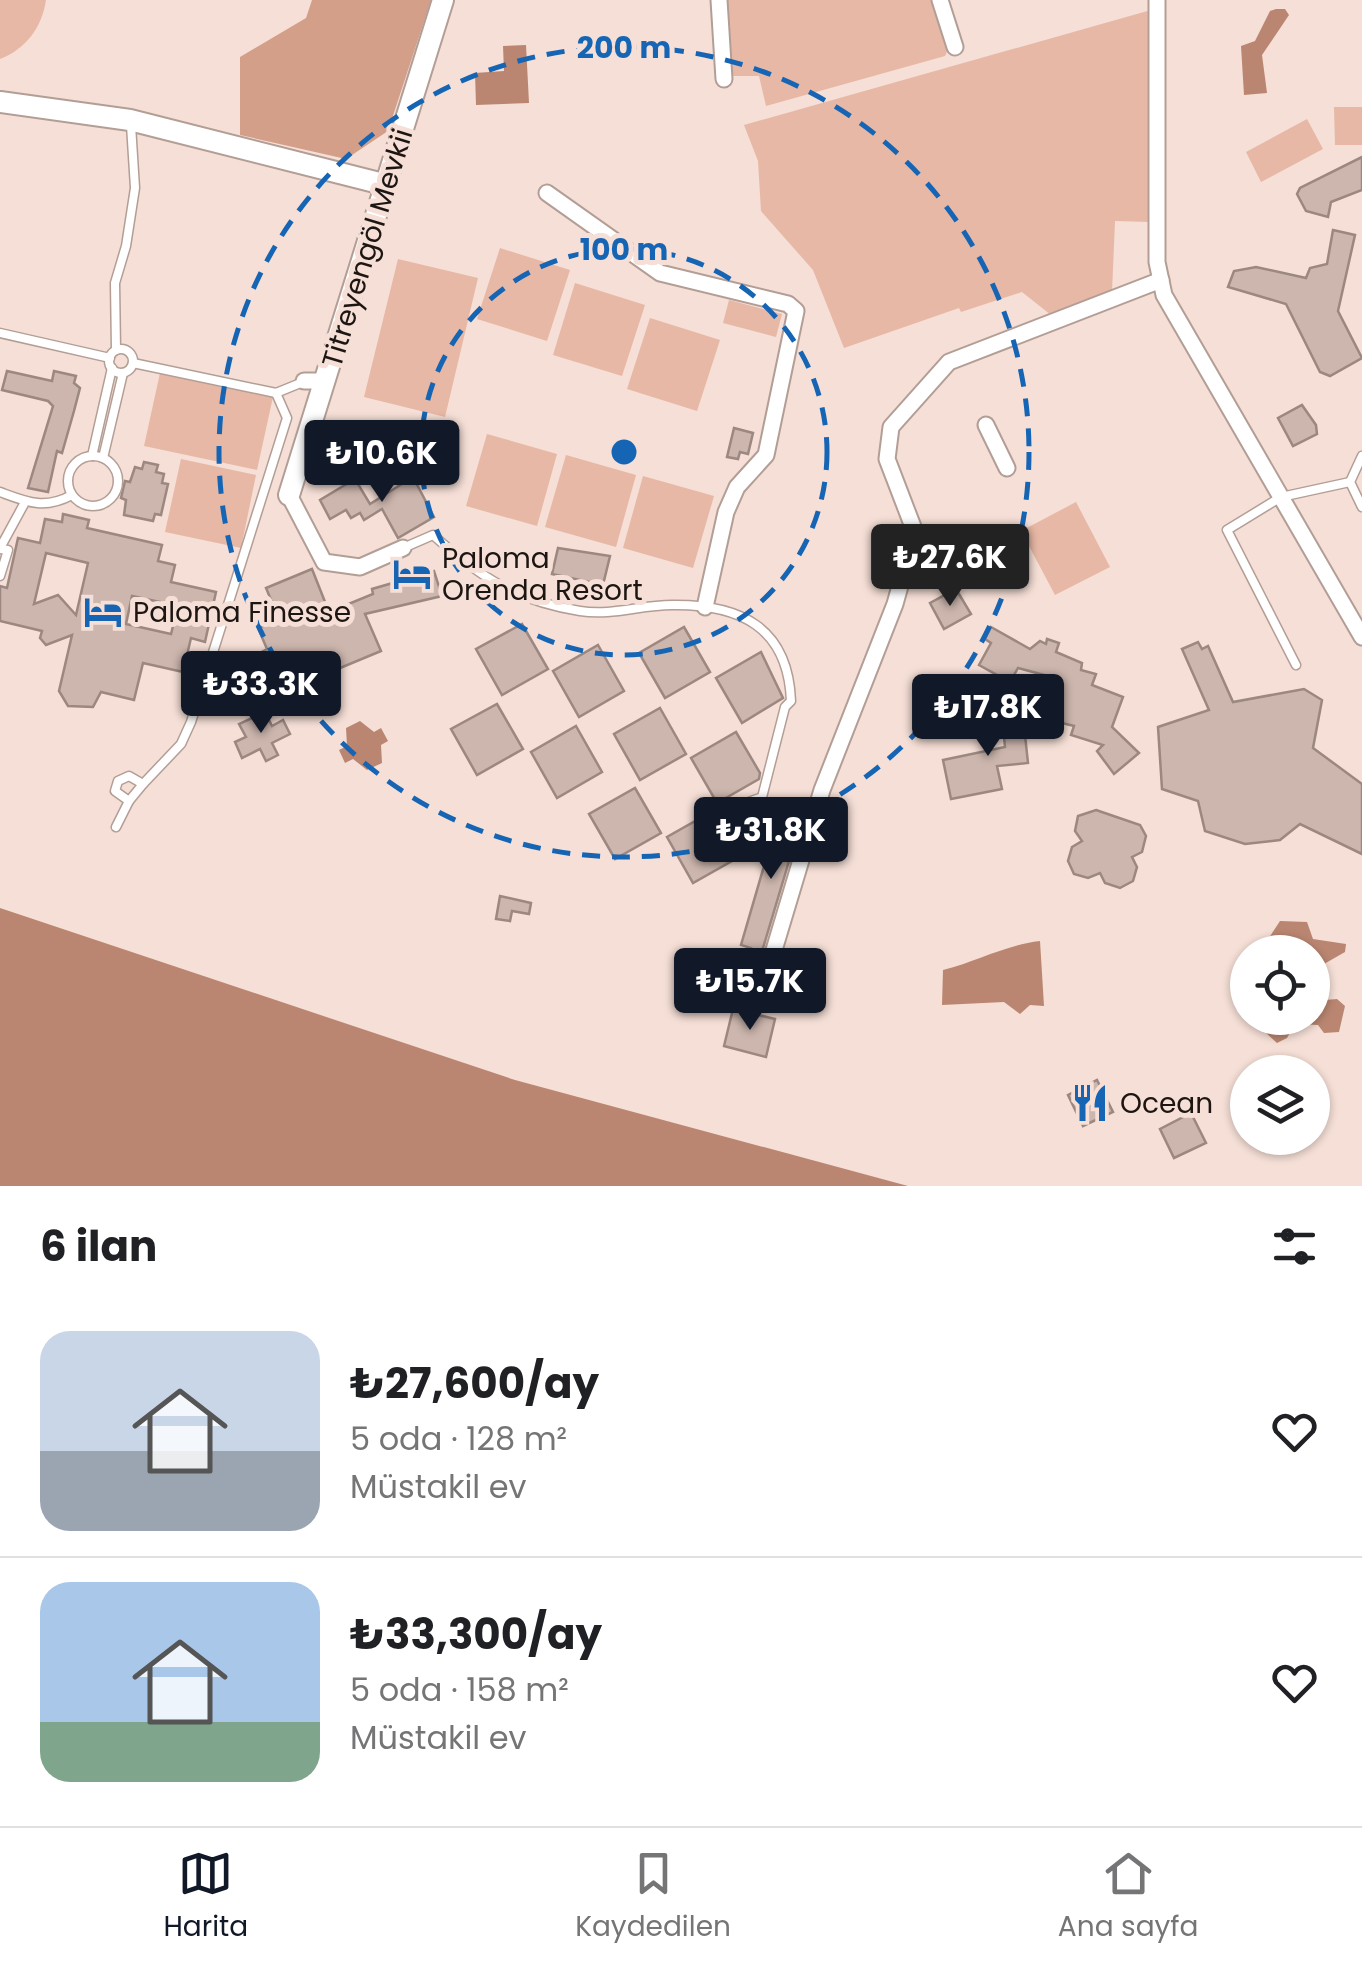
<!DOCTYPE html>
<html lang="tr">
<meta charset="utf-8">
<style>
body{margin:0;font-family:Poppins,sans-serif;background:#f2f2f2;color:#202124;height:100vh;display:flex;flex-direction:column;font-size:38px;white-space:nowrap}
*{box-sizing:border-box;margin:0}
p{font-size:32px;color:#757577}
.icon{flex:none;width:55px;height:55px;fill:none;stroke:currentColor;stroke-width:2;stroke-linecap:round;stroke-linejoin:round}
.map{position:relative;height:1186px;overflow:hidden}
.drawer{display:flex;flex-direction:column;background:#fff;flex:1}
.drawer>*{flex:none}
.fabs{position:absolute;left:1230px;top:935px;display:grid;gap:20px}
.fabs a{display:grid;place-items:center;width:100px;height:100px;border-radius:50%;background:#fff;box-shadow:0 2px 8px #0004;font-size:50px}
.price{position:absolute;translate:-50% -85px;padding:0 22px;border-radius:10px;background:#111827;color:#fff;font-size:32px;line-height:65px;filter:drop-shadow(0 2px 5px #0008)}
.price::after{content:'';position:absolute;left:50%;top:60px;width:30px;height:22px;margin-left:-15px;background:inherit;clip-path:polygon(0 0,100% 0,50% 100%)}
.price.current{background:#222;color:#fff}
ul{padding:0;list-style:none}
li{display:flex;align-items:center;gap:30px;height:250px;padding:0 40px}
li+li{border-top:2px solid #e0e0e0}
li span{display:grid;place-items:center;flex:none;width:280px;height:200px;border-radius:30px;color:#555}
li>.icon{margin-inline-start:auto}
span .icon{width:120px;height:120px;fill:#fffc;stroke-width:1}
li b{font-size:42px}
h2{display:flex;justify-content:space-between;align-items:center;height:120px;padding:0 40px;font-size:42px}
.tabs{display:flex;justify-content:space-around;align-items:center;height:140px;border-top:2px solid #e0e0e0;background:#fff;font-size:28px;color:#757577}
.tabs a{display:grid;justify-items:center;gap:5px}
.tabs .current{color:#111827}
.map>svg:first-child{display:block}
.green{fill:#e7b8a5}
.forest{fill:#d49f89}
.water{fill:#ba8671}
.building{fill:#ccb6ae;stroke:#9c8880;stroke-width:2.5;fill-rule:evenodd}
.lines{fill:none;stroke-linecap:round;stroke-linejoin:round}
.service-casing{stroke:#b39e96;stroke-width:11}
.minor-casing{stroke:#b39e96;stroke-width:19}
.tertiary-casing{stroke:#b39e96;stroke-width:24}
.service{stroke:#fff;stroke-width:8}
.minor{stroke:#fff;stroke-width:15}
.tertiary{stroke:#fff;stroke-width:20}
.ring{fill:none;stroke:#1665b4;stroke-width:5;stroke-dasharray:18 12}
.labels{text-anchor:middle;stroke-width:10;stroke-linejoin:round;paint-order:stroke}
.street-label{font-size:28px;fill:#1c1512;stroke:#f5dfd6}
.poi-label{font-size:28px;fill:#1c1512;stroke:#f5dfd6;text-anchor:start}
.centre{fill:#1665b4;stroke:#f5dfd6;stroke-width:5}
.ring-label{font-size:30px;text-anchor:middle;font-weight:bold;fill:#1665b4;stroke:#f5dfd6;stroke-width:10;stroke-linejoin:round;paint-order:stroke}
</style>
<div class="map">
<svg width="1362" height="1186" viewBox="0 0 1362 1186">
<rect width="100%" height="100%" fill="#f5dfd6"/>
<!-- green -->
<g class="green">
<path d="M0,0h46c-4,27 -20,49 -46,59z"/>
<polygon points="725,0 932,0 949,47 945,56 766,106 759,76 728,76"/>
<polygon points="1151,10 1150,222 1115,221 1112,292 1051,315 1022,292 961,312 959,308 844,348 813,270 761,211 758,161 744,125"/>
<polygon points="1334,107 1362,107 1362,145 1335,145"/>
<polygon points="1307,119 1323,149 1261,182 1246,152"/>
<polygon points="500,248 570,270 547,341 477,319"/>
<polygon points="398,259 478,278 445,417 364,397"/>
<polygon points="575,283 645,305 622,376 553,355"/>
<polygon points="729,300 782,314 776,337 723,323"/>
<polygon points="650,318 720,340 697,411 627,389"/>
<polygon points="160,373 273,397 257,470 144,446"/>
<polygon points="487,434 557,454 537,526 466,506"/>
<polygon points="566,455 636,475 616,547 545,527"/>
<polygon points="181,459 256,475 241,548 165,532"/>
<polygon points="643,476 714,496 693,568 623,548"/>
<polygon points="1076,502 1110,567 1055,595 1021,531"/>
</g>
<!-- forest -->
<polygon class="forest" points="312,0 431,0 388,131 346,159 240,135 240,57 306,18"/>
<!-- water -->
<g class="water">
<polygon points="1276,9 1285,9 1289,15 1262,55 1267,93 1244,95 1241,46 1255,41 1270,11"/>
<polygon points="526,45 529,103 476,105 475,73 504,71 503,46"/>
<polygon points="360,721 374,732 381,728 388,741 381,745 382,763 367,770 353,759 345,763 339,750 347,746 346,728"/>
<polygon points="0,908 515,1080 908,1186 0,1186"/>
<polygon points="1280,921 1307,922 1313,939 1346,944 1345,952 1317,968 1313,978 1312,952 1266,952 1263,947"/>
<path d="M1040,941l4,65 -14,-1 -10,9 -16,-12 -62,3 1,-35c35,-9 62,-25 97,-29z"/>
<polygon points="1337,999 1345,1006 1339,1032 1324,1033 1318,1025 1295,1024 1287,1038 1277,1043 1266,1033 1272,1018 1312,1018 1313,1001"/>
</g>
<!-- building -->
<g class="building">
<polygon points="1362,157 1362,190 1331,202 1328,217 1306,211 1297,194 1300,188"/>
<polygon points="1333,230 1355,235 1338,311 1362,358 1330,376 1320,372 1286,304 1228,287 1234,271 1256,267 1306,278 1310,268 1327,264"/>
<polygon points="7,371 52,381 54,371 76,376 74,383 80,388 74,411 62,453 57,451 48,492 28,488 53,406 48,401 2,390"/>
<polygon points="1302,405 1316,425 1317,434 1293,446 1278,418"/>
<polygon points="734,428 753,433 748,454 740,452 738,459 727,457"/>
<polygon points="144,462 158,465 156,472 164,474 162,483 168,484 161,515 155,514 153,521 124,515 126,500 121,498 125,481 130,482 135,467 142,469"/>
<polygon points="413,477 434,517 398,538 382,509 364,520 360,513 351,518 346,510 330,519 320,500 355,479 370,504"/>
<path d="M63,514l26,6 -2,8 75,17 -4,16 17,4 -4,17 45,10 -11,50 -14,-4 -8,34 -40,-9 -9,37 -33,-8 -8,15 -25,-1 -9,-15 13,-56 -26,10 -6,-7 2,-7 -42,-10v-35l7,2 11,-50 22,5 5,-24 17,3zM46,553l42,10 -12,52 -18,-20 -24,9zM132,596l46,10 -7,28 -45,-10z"/>
<polygon points="558,548 610,556 603,585 552,574"/>
<polygon points="312,569 329,612 373,594 372,589 434,571 442,596 365,614 381,651 328,673 330,678 287,696 279,678 257,690 243,662 267,649 258,628 279,619 266,588"/>
<polygon points="956,589 971,614 944,629 930,603"/>
<polygon points="522,624 548,669 502,695 476,649"/>
<polygon points="684,627 710,672 665,698 639,653"/>
<polygon points="991,627 1030,649 1040,641 1046,644 1047,639 1059,643 1056,652 1082,663 1081,670 1096,674 1092,685 1123,697 1112,727 1139,753 1114,774 1097,751 1103,745 1071,735 1074,726 1030,715 1034,698 1053,703 1059,679 1018,668 1010,682 979,665 991,643 985,639"/>
<polygon points="1198,642 1202,649 1208,646 1233,702 1304,689 1322,700 1313,748 1362,784 1362,854 1300,824 1280,840 1245,844 1205,831 1198,801 1162,789 1158,727 1209,710 1182,649"/>
<polygon points="598,645 624,691 579,717 553,671"/>
<polygon points="761,652 783,698 742,723 716,678"/>
<polygon points="1010,698 1025,735 1028,763 997,766 1002,789 951,799 943,760 1005,747 1004,737 1008,736 995,704"/>
<polygon points="497,704 523,749 477,775 451,729"/>
<polygon points="660,708 686,754 640,780 614,734"/>
<polygon points="265,712 272,726 283,720 290,734 272,743 278,755 266,761 260,749 242,758 235,742 246,737 239,724"/>
<polygon points="576,726 602,772 557,798 531,752"/>
<polygon points="736,732 760,773 759,779 717,803 691,758"/>
<polygon points="635,788 661,833 615,859 589,814"/>
<polygon points="782,804 793,808 790,818 801,821 760,958 749,955 751,948 741,945"/>
<polygon points="1096,810 1140,825 1146,836 1142,852 1132,857 1137,867 1133,881 1120,888 1105,883 1100,873 1088,878 1074,874 1068,861 1072,847 1082,841 1075,831 1078,816"/>
<polygon points="713,811 739,857 693,883 667,837"/>
<polygon points="500,896 531,903 529,914 512,911 510,921 496,919"/>
<polygon points="733,1009 775,1019 766,1057 724,1046"/>
<polygon points="1097,1080 1113,1112 1083,1126 1068,1095"/>
<polygon points="1191,1113 1206,1143 1174,1158 1160,1129"/>
</g>
<g class="lines">
<!-- service casing -->
<g class="service-casing">
<g id="service">
<polyline points="0,333 110,358"/>
<circle cx="121" cy="361" r="12"/>
<polyline points="116,350 115,283 126,246 135,188 131,125"/>
<polyline points="133,363 276,393 303,382"/>
<polyline points="305,445 443,468 442,442 366,430 363,454"/>
<polyline points="92,456 112,368"/>
<polyline points="1362,456 1350,482 1362,507"/>
<circle cx="93" cy="481" r="25"/>
<polyline points="103,458 123,373"/>
<path d="M0,492c27,10 44,18 72,3"/>
<polyline points="0,548 24,504"/>
<path d="M403,548l30,-13c47,42 83,66 147,76 32,5 60,-6 92,-6 68,-1 116,22 119,96l-6,6 -28,110 -4,9 -10,2 -6,-6c0,-17 7,-19 23,-24"/>
<polyline points="0,576 8,550 0,549"/>
<polyline points="1296,665 1227,530 1281,497 1350,482"/>
<polygon points="129,776 143,784 129,801 115,791 118,781"/>
<polyline points="143,784 181,744 191,722 287,418 276,393"/>
<polyline points="116,827 129,801"/>
</g>
</g>
<!-- minor casing -->
<g class="minor-casing">
<g id="minor">
<polyline points="719,0 724,79"/>
<polyline points="940,0 955,47"/>
<polyline points="1157,0 1157,262 1164,295 1362,637"/>
<polyline points="547,193 660,273 788,304 796,311 766,455 737,487 726,512 705,607"/>
<polyline points="304,381 326,381"/>
<polyline points="986,425 1007,468"/>
<polyline points="289,495 324,562 360,567 403,548"/>
<polyline points="765,980 822,790 895,604 915,532 887,459 891,427 949,362 1161,280"/>
</g>
</g>
<!-- tertiary casing -->
<g class="tertiary-casing">
<g id="tertiary">
<polyline points="0,102 130,120 387,185"/>
<polyline points="289,495 443,0"/>
</g>
</g>
<!-- service -->
<use href="#service" class="service"/>
<!-- minor -->
<use href="#minor" class="minor"/>
<!-- tertiary -->
<use href="#tertiary" class="tertiary"/>
</g>
<!-- distance rings -->
<g class="ring">
<circle cx="624" cy="452" r="203"/>
<circle cx="624" cy="452" r="405"/>
</g>
<!-- icons -->
<defs>
<g id="hotel-bare" transform="scale(3)"><path d="M-6-4.5h1.5V1H6V5H4.5V3h-9V5H-6ZM-4 0a1.8 1.8 0 1 1 3.6 0ZM.5 0V-2.5h3Q6-2.5 6 0Z" fill="#1665b4" stroke="#f5dfd6" stroke-width="2.5" paint-order="stroke"/></g>
<g id="restaurant-bare" transform="scale(3)"><path d="M-5-6h1v4h1v-4h1v4h1v-4h1v5L-1.5 .5V6h-2V.5L-5-1ZM5-6V6H3V1.5H1.5Q1.5-4 5-6Z" fill="#1665b4" stroke="#f5dfd6" stroke-width="2.5" paint-order="stroke"/></g>
</defs>
<g fill-rule="evenodd">
<use href="#hotel-bare" x="412" y="574"/>
<use href="#hotel-bare" x="103" y="612"/>
<use href="#restaurant-bare" x="1090" y="1103"/>
</g>
<g class="labels">
<!-- street labels -->
<g class="street-label">
<text transform="translate(367 248) rotate(-73)" y="10">Titreyengöl Mevkii</text>
</g>
<!-- poi labels -->
<g class="poi-label">
<text x="442" y="568">Paloma<tspan x="442" dy="32">Orenda Resort</tspan></text>
<text x="133" y="622">Paloma Finesse</text>
<text x="1120" y="1113">Ocean</text>
</g>
</g>
<circle cx="624" cy="452" r="15" class="centre"/>
<g class="ring-label">
<text x="624" y="58">200 m</text>
<text x="624" y="260">100 m</text>
</g>
</svg>
<div class="fabs">
<a><svg class="icon" aria-label="locate" viewBox="0 0 24 24"><circle cx="12" cy="12" r="6"/><path d="M12 2v4M12 18v4M2 12h4M18 12h4"/></svg></a>
<a><svg class="icon" aria-label="layers" viewBox="0 0 24 24"><path d="M12 4l9 5-9 5-9-5zM3 14l9 5 9-5"/></svg></a>
</div>
<b class="price" style="left:382px;top:505px">₺10.6K</b>
<b class="price current" style="left:950px;top:609px">₺27.6K</b>
<b class="price" style="left:261px;top:736px">₺33.3K</b>
<b class="price" style="left:988px;top:759px">₺17.8K</b>
<b class="price" style="left:771px;top:882px">₺31.8K</b>
<b class="price" style="left:750px;top:1033px">₺15.7K</b>
</div>
<section class="drawer">
<h2>6 ilan<svg class="icon" aria-label="filters" viewBox="0 0 24 24"><path d="M4 7h16M4 17h16"/><circle cx="9" cy="7" r="2"/><circle cx="15" cy="17" r="2"/></svg></h2>
<ul>
<li><span style="background:linear-gradient(#c9d6e8 60%,#9aa5b1 0)"><svg class="icon" aria-label="home" viewBox="0 0 24 24"><path d="M3 11l9-7 9 7M6 9v11h12V9"/></svg></span><div><b>₺27,600/ay</b><p>5 oda · 128 m²</p><p>Müstakil ev</p></div><svg class="icon" aria-label="heart" viewBox="0 0 24 24"><path d="M12 20l-8-8c-3-5 5-10 8-4 3-6 11-1 8 4z"/></svg></li>
<li><span style="background:linear-gradient(#a9c7e8 70%,#7fa58c 0)"><svg class="icon" aria-label="home" viewBox="0 0 24 24"><path d="M3 11l9-7 9 7M6 9v11h12V9"/></svg></span><div><b>₺33,300/ay</b><p>5 oda · 158 m²</p><p>Müstakil ev</p></div><svg class="icon" aria-label="heart" viewBox="0 0 24 24"><path d="M12 20l-8-8c-3-5 5-10 8-4 3-6 11-1 8 4z"/></svg></li>
</ul>
</section>
<nav class="tabs">
<a class="current"><svg class="icon" aria-label="map" viewBox="0 0 24 24"><path d="M3 6l6-2 6 2 6-2v14l-6 2-6-2-6 2zM9 4v14M15 6v14"/></svg>Harita</a>
<a><svg class="icon" aria-label="saved" viewBox="0 0 24 24"><path d="M7 4h10v16l-5-4-5 4z"/></svg>Kaydedilen</a>
<a><svg class="icon" aria-label="home" viewBox="0 0 24 24"><path d="M3 11l9-7 9 7M6 9v11h12V9"/></svg>Ana sayfa</a>
</nav>
